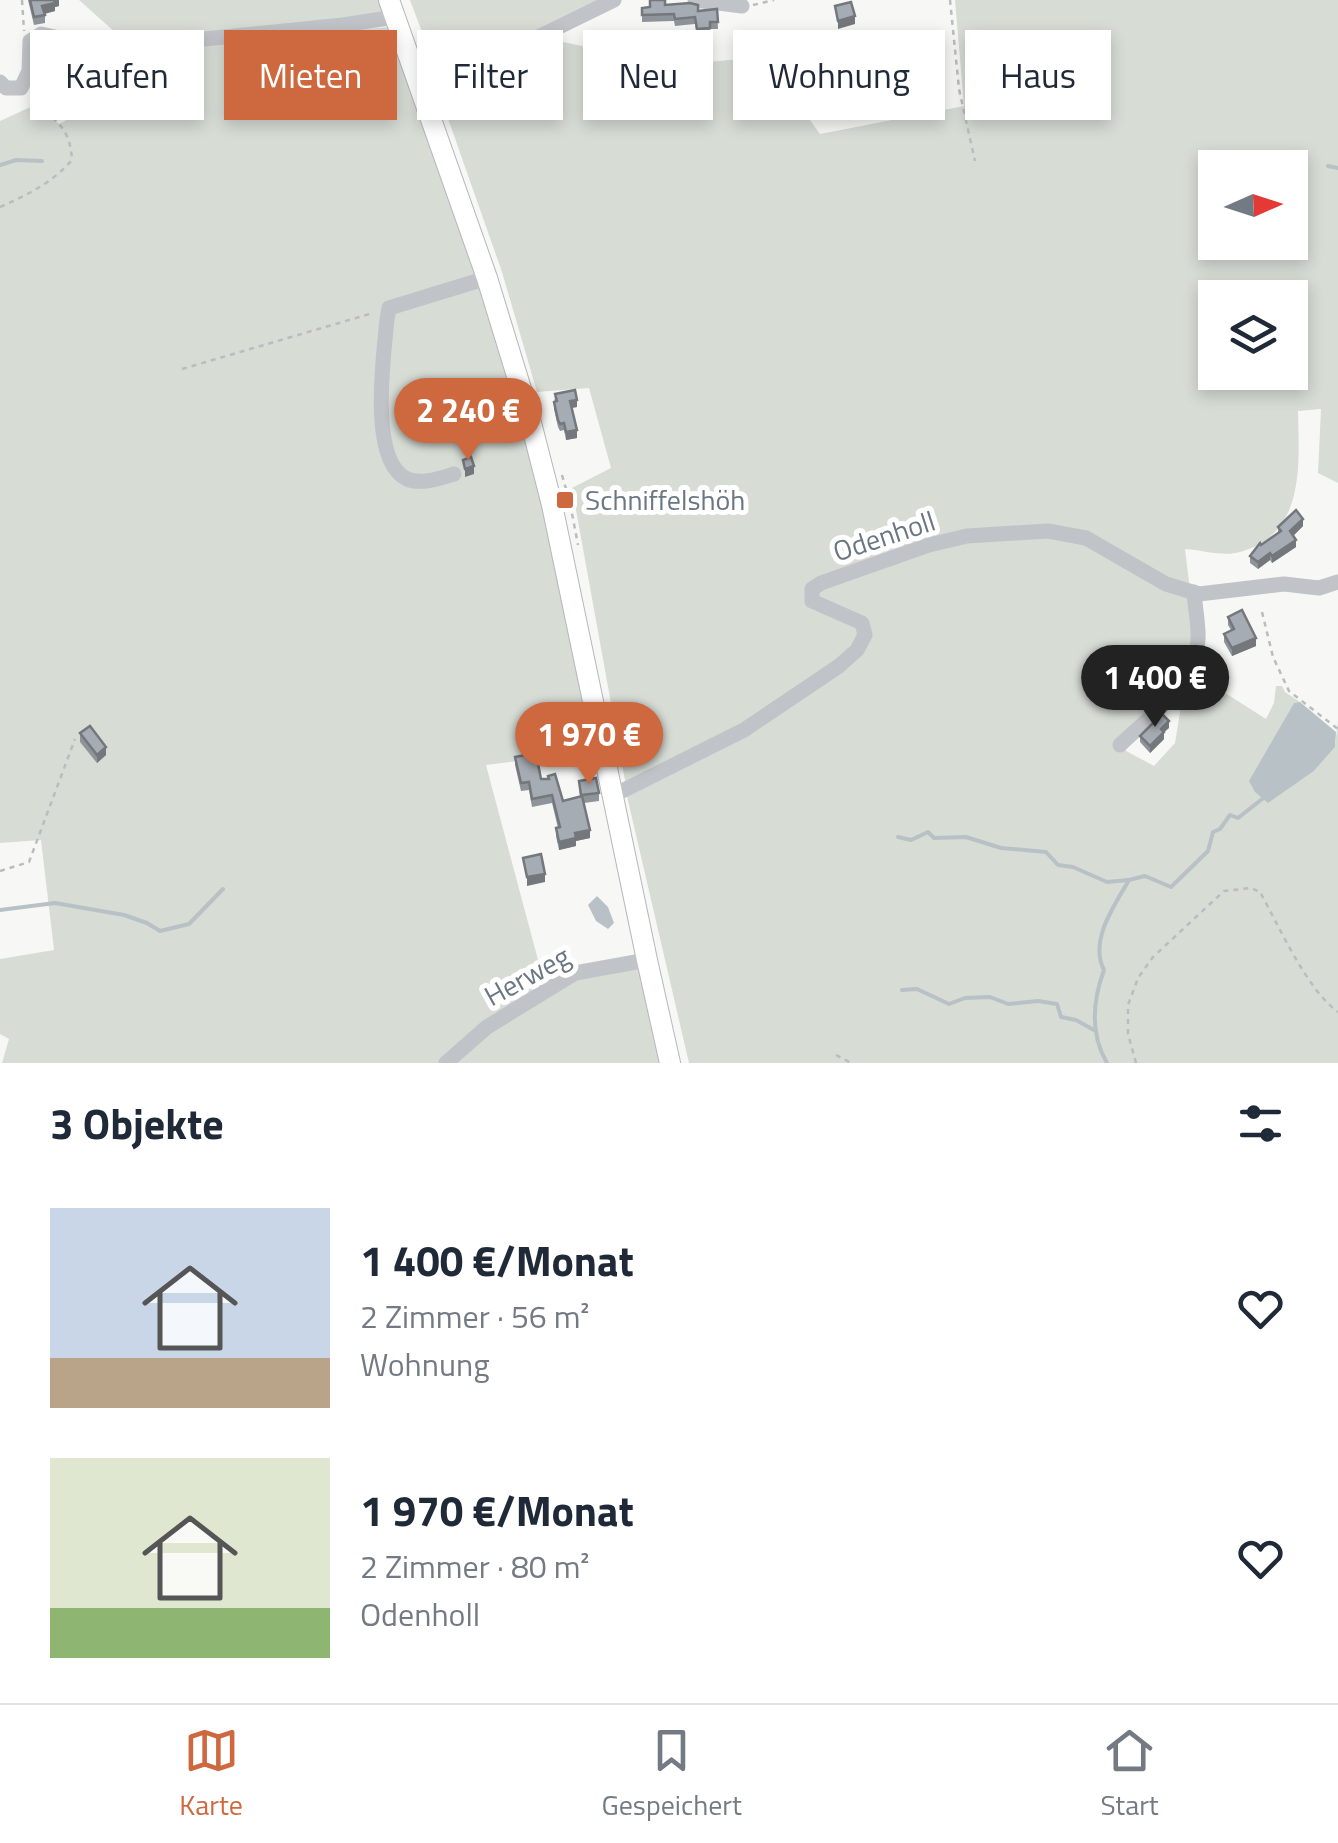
<!DOCTYPE html>
<html lang="de">
<meta charset="utf-8">
<style>
body{margin:0;font-family:"Titillium Web",sans-serif;background:#f2f2f3;color:#1f2937;height:100vh;display:flex;flex-direction:column;font-size:38px;white-space:nowrap}
*{box-sizing:border-box;margin:0}
p{font-size:32px;color:#747a83}
.icon{flex:none;width:55px;height:55px;fill:none;stroke:currentColor;stroke-width:2;stroke-linecap:round;stroke-linejoin:round}
.map{position:relative;height:1063px;overflow:hidden}
.drawer{display:flex;flex-direction:column;background:#fff;flex:1}
.drawer>*{flex:none}
.guide{position:absolute;left:30px;top:30px;width:1280px;height:90px;display:flex;gap:20px}
.needle{width:65px;rotate:87deg}
.controls{position:absolute;left:1198px;top:150px;display:grid;gap:20px}
.controls a{display:grid;place-items:center;width:110px;height:110px;border-radius:0px;background:#fff;box-shadow:0 5px 15px #0003;font-size:50px}
.price{position:absolute;translate:-50% -85px;padding:0 22px;border-radius:35px;background:#ce683f;color:#fff;font-size:32px;line-height:65px;filter:drop-shadow(0 2px 5px #0008)}
.price::after{content:'';position:absolute;left:50%;top:60px;width:30px;height:22px;margin-left:-15px;background:inherit;clip-path:polygon(0 0,100% 0,50% 100%)}
.price.active{background:#222;color:#fff}
ul{padding:0;list-style:none}
li{display:flex;align-items:center;gap:30px;height:250px;padding:0 50px}
li span{display:grid;place-items:center;flex:none;width:280px;height:200px;border-radius:0px;color:#555}
li>.icon{margin-inline-start:auto}
span .icon{width:120px;height:120px;fill:#fffc;stroke-width:1}
li b{font-size:42px}
h2{display:flex;justify-content:space-between;align-items:center;height:120px;padding:0 50px;font-size:42px}
.tag{padding:0 35px;border-radius:0px;background:#fff;box-shadow:0 5px 15px #0003;font-size:35px;line-height:90px}
.tag.active{background:#ce683f;color:#fff}
.tab-bar{display:flex;justify-content:space-around;align-items:center;height:140px;border-top:2px solid #e0e1e3;background:#fff;font-size:28px;color:#747a83}
.tab-bar a{display:grid;justify-items:center;gap:5px}
.tab-bar .active{color:#ce683f}
.map>svg:first-child{display:block}
.green{fill:#d7dcd5;fill-rule:evenodd}
.water{fill:#b8c1c6}
.lines{fill:none;stroke-linecap:round;stroke-linejoin:round}
.stream{stroke:#b8c1c6;stroke-width:4}
.major-casing{stroke:#b4b7bb;stroke-width:22}
.path{stroke:#babcbf;stroke-width:2.5;stroke-dasharray:5 5;stroke-linecap:butt}
.minor{stroke:#c0c3c7;stroke-width:15}
.major{stroke:#fff;stroke-width:20}
.wall{fill:#8f949a}
.shaded-wall{fill:#74787d}
.building{fill:#a6acb3;stroke:#74787d;stroke-width:2.5}
.poi-dot{fill:#ce683f;stroke:#fff;stroke-width:4}
.labels{text-anchor:middle;stroke-width:10;stroke-linejoin:round;paint-order:stroke}
.poi-label{font-size:28px;fill:#6a7683;stroke:#fff;text-anchor:start}
.street-label{font-size:28px;fill:#6a7683;stroke:#fff}
</style>
<div class="map">
<svg width="1338" height="1063" viewBox="0 0 1338 1063">
<rect width="100%" height="100%" fill="#f7f8f5"/>
<!-- green -->
<g class="green">
<polygon points="79,0 380,0 384,11 378,16 126,42"/>
<polygon points="410,0 606,0 441,83"/>
<path d="M955,0h383v483l-20,-10 3,-64 -23,2c1,53 8,123 -58,141 -15,5 -39,-2 -55,-3l11,91 -13,36 -66,70 37,20 21,-23 10,-61 7,-13 28,8 -1,12 47,30 8,-16 2,-17h6l3,6 15,10 -6,1 -44,78 18,21 46,-31 21,-24 3,-27v343h-649l-63,-271 117,-64 -117,58 -54,-298 39,-20 -22,-80 -52,4 -35,-120 -63,-179 105,-55 128,27 93,-8 55,77 144,-28zM1215,168h75v74h-75zM1215,298h75v74h-75z"/>
<polygon points="390,27 486,284 521,412 599,751 486,765 545,986 440,1063 2,1063 9,1039 0,1034 0,959 54,950 41,840 0,843 0,121 37,104 59,124 76,115 135,49"/>
<polygon points="640,963 665,1063 452,1063 488,1030 578,979"/>
</g>
<!-- water -->
<g class="water">
<polygon points="1300,702 1336,732 1335,747 1314,771 1268,803 1255,792 1249,781 1294,703"/>
<polygon points="597,896 608,907 614,923 608,929 596,921 588,905"/>
</g>
<g class="lines">
<!-- stream -->
<g class="stream">
<polyline points="0,165 16,160 42,161"/>
<polyline points="1328,166 1338,168"/>
<polyline points="898,837 911,840 928,832 934,838 966,837 1001,848 1046,852 1058,865 1073,867 1107,882 1128,880"/>
<polyline points="0,910 55,903 124,915 147,923 160,931 189,924 223,889"/>
<polyline points="902,990 917,989 949,1004 965,998 990,997 1008,1004 1038,1001 1057,1004 1061,1017 1076,1020 1094,1030"/>
<path d="M1107,1063c-17,-29 -14,-63 -3,-93 -15,-29 10,-64 25,-90l16,-4 26,11 37,-36 5,-19 7,-3 10,-14 8,3 28,-22"/>
</g>
<!-- major casing -->
<g class="major-casing">
<polyline id="major" points="389,0 487,278 529,415 552,505 647,960 670,1063"/>
</g>
<!-- path -->
<g class="path">
<polyline points="22,0 24,31"/>
<polyline points="950,0 959,89 975,161"/>
<polyline points="753,5 774,0"/>
<path d="M0,207c27,-12 52,-24 72,-47 -2,-36 -19,-38 -39,-63"/>
<polyline points="182,369 373,313"/>
<polyline points="562,475 570,503 578,545"/>
<polyline points="1262,612 1273,657 1289,691 1338,729"/>
<polyline points="0,871 29,862 75,739"/>
<polyline points="836,1055 851,1063"/>
<path d="M1136,1063l-8,-29v-29l10,-27 15,-21 71,-66 27,-3 9,4c19,34 47,98 78,120"/>
</g>
<!-- minor -->
<g class="minor">
<polyline points="695,0 742,6"/>
<polyline points="0,82 6,88 21,88 29,71 30,41 41,34 87,44 135,46 343,25 395,17"/>
<polyline points="422,94 614,0"/>
<path d="M454,474c-13,4 -33,11 -47,5 -39,-18 -23,-125 -20,-160l2,-11 98,-30"/>
<path d="M1120,745c29,-28 76,-61 78,-105 1,-15 -3,-32 -4,-48"/>
<polyline points="612,796 744,730 839,666 857,650 865,635 862,623 812,601 812,589 821,583 929,545 967,536 1048,531 1086,538 1166,584 1199,594 1284,584 1319,588 1338,582"/>
<polyline points="446,1063 487,1027 575,973 647,960"/>
</g>
<!-- major -->
<use href="#major" class="major"/>
</g>
<!-- wall -->
<g class="wall">
<polygon points="28,0 59,0 59,6 55,7 55,11 45,14 45,23 34,25"/>
<polygon points="665,5 698,11 717,9 718,29 710,29 710,35 697,36 695,24 675,26 674,21 642,22 642,8"/>
<polygon points="42,55 75,80 65,89 42,63"/>
<polygon points="555,394 577,407 572,408 577,438 566,440 564,430 560,431 558,427 554,409"/>
<polygon points="1303,526 1293,536 1296,547 1272,563 1270,560 1258,569 1250,563 1250,556 1278,533 1278,527"/>
<polygon points="1228,617 1256,646 1232,656 1224,642 1224,634 1231,630 1228,625"/>
<polygon points="1169,728 1164,732 1164,739 1150,753 1140,742 1140,736"/>
<polygon points="80,733 106,755 97,763 80,742"/>
<polygon points="515,757 541,779 563,801 580,797 579,781 599,793 599,801 584,803 590,838 576,841 576,846 559,850 556,836 556,828 558,828 552,803 532,807 529,790 521,791 515,765"/>
</g>
<!-- shaded-wall -->
<g class="shaded-wall">
<polygon points="54,0 59,0 59,6 55,7 55,11 42,14 42,6"/>
<polygon points="855,16 855,24 838,29 838,21"/>
<polygon points="75,72 75,80 65,89 65,81"/>
<polygon points="845,98 845,105 830,108 830,101"/>
<polygon points="577,400 577,407 570,408 570,401"/>
<polygon points="577,430 577,438 566,440 566,432"/>
<polygon points="474,466 474,474 465,477 465,469"/>
<polygon points="1303,519 1303,526 1290,539 1290,531"/>
<polygon points="1296,540 1296,547 1272,563 1272,556"/>
<polygon points="1270,553 1270,560 1258,569 1258,562"/>
<polygon points="1256,638 1256,646 1232,656 1232,648"/>
<polygon points="1169,721 1169,728 1164,732 1164,739 1150,753 1150,746 1161,729"/>
<polygon points="106,747 106,755 97,763 97,755"/>
<polygon points="590,830 590,838 576,841 576,846 559,850 559,842 575,833"/>
<polygon points="545,874 545,882 527,886 527,877"/>
</g>
<!-- building -->
<g class="building">
<polygon points="30,0 54,0 55,3 42,6 45,15 34,17"/>
<polygon points="650,0 665,0 665,5 690,3 698,5 698,11 717,9 718,22 710,22 710,28 697,29 695,17 675,19 674,14 642,15 642,8 650,7"/>
<polygon points="851,2 855,16 838,21 835,6"/>
<polygon points="52,46 75,72 65,81 42,55"/>
<polygon points="838,80 839,84 841,83 845,98 830,101 828,82"/>
<polygon points="575,390 577,400 570,401 577,430 566,432 564,423 560,424 558,420 554,402 557,401 555,394"/>
<polygon points="471,457 474,466 465,469 463,460"/>
<polygon points="1296,510 1303,519 1290,531 1296,540 1272,556 1270,553 1258,562 1250,556 1260,543 1261,545 1281,531 1278,527"/>
<polygon points="1242,610 1256,638 1232,648 1224,634 1234,629 1228,617"/>
<polygon points="1162,714 1169,721 1161,729 1164,732 1150,746 1140,736"/>
<polygon points="90,726 106,747 97,755 80,733"/>
<polygon points="536,753 541,779 549,779 548,776 555,774 563,801 582,796 590,830 575,833 576,838 559,842 556,828 560,827 552,795 532,799 529,782 521,783 515,757"/>
<polygon points="596,778 599,793 581,795 579,781"/>
<polygon points="541,854 545,874 527,877 523,858"/>
</g>
<!-- markers -->
<rect class="poi-dot" x="555" y="490" width="20" height="20" rx="5"/>
<g class="labels">
<!-- poi labels -->
<g class="poi-label">
<text x="585" y="510">Schniffelshöh</text>
</g>
<!-- street labels -->
<g class="street-label">
<text transform="translate(884 536) rotate(-18)" y="10">Odenholl</text>
<text transform="translate(527 976) rotate(-29)" y="10">Herweg</text>
</g>
</g>
</svg>
<div class="controls">
<a><svg class="needle" viewBox="-14 -14 28 28"><path d="M0-13l5 13h-10z" fill="#e53935"/><path d="M0 13l5-13h-10z" fill="#747a83"/></svg></a>
<a><svg class="icon" aria-label="layers" viewBox="0 0 24 24"><path d="M12 4l9 5-9 5-9-5zM3 14l9 5 9-5"/></svg></a>
</div>
<b class="price" style="left:468px;top:463px">2 240 €</b>
<b class="price active" style="left:1155px;top:730px">1 400 €</b>
<b class="price" style="left:589px;top:787px">1 970 €</b>
<div class="guide">
<a class="tag">Kaufen</a>
<a class="tag active">Mieten</a>
<a class="tag">Filter</a>
<a class="tag">Neu</a>
<a class="tag">Wohnung</a>
<a class="tag">Haus</a>
</div>
</div>
<section class="drawer">
<h2>3 Objekte<svg class="icon" aria-label="filters" viewBox="0 0 24 24"><path d="M4 7h16M4 17h16"/><circle cx="9" cy="7" r="2"/><circle cx="15" cy="17" r="2"/></svg></h2>
<ul>
<li><span style="background:linear-gradient(#c9d6e8 75%,#b9a48a 0)"><svg class="icon" aria-label="home" viewBox="0 0 24 24"><path d="M3 11l9-7 9 7M6 9v11h12V9"/></svg></span><div><b>1 400 €/Monat</b><p>2 Zimmer · 56 m²</p><p>Wohnung</p></div><svg class="icon" aria-label="heart" viewBox="0 0 24 24"><path d="M12 20l-8-8c-3-5 5-10 8-4 3-6 11-1 8 4z"/></svg></li>
<li><span style="background:linear-gradient(#dfe7d0 75%,#8fb573 0)"><svg class="icon" aria-label="home" viewBox="0 0 24 24"><path d="M3 11l9-7 9 7M6 9v11h12V9"/></svg></span><div><b>1 970 €/Monat</b><p>2 Zimmer · 80 m²</p><p>Odenholl</p></div><svg class="icon" aria-label="heart" viewBox="0 0 24 24"><path d="M12 20l-8-8c-3-5 5-10 8-4 3-6 11-1 8 4z"/></svg></li>
</ul>
</section>
<nav class="tab-bar">
<a class="active"><svg class="icon" aria-label="map" viewBox="0 0 24 24"><path d="M3 6l6-2 6 2 6-2v14l-6 2-6-2-6 2zM9 4v14M15 6v14"/></svg>Karte</a>
<a><svg class="icon" aria-label="saved" viewBox="0 0 24 24"><path d="M7 4h10v16l-5-4-5 4z"/></svg>Gespeichert</a>
<a><svg class="icon" aria-label="home" viewBox="0 0 24 24"><path d="M3 11l9-7 9 7M6 9v11h12V9"/></svg>Start</a>
</nav>
